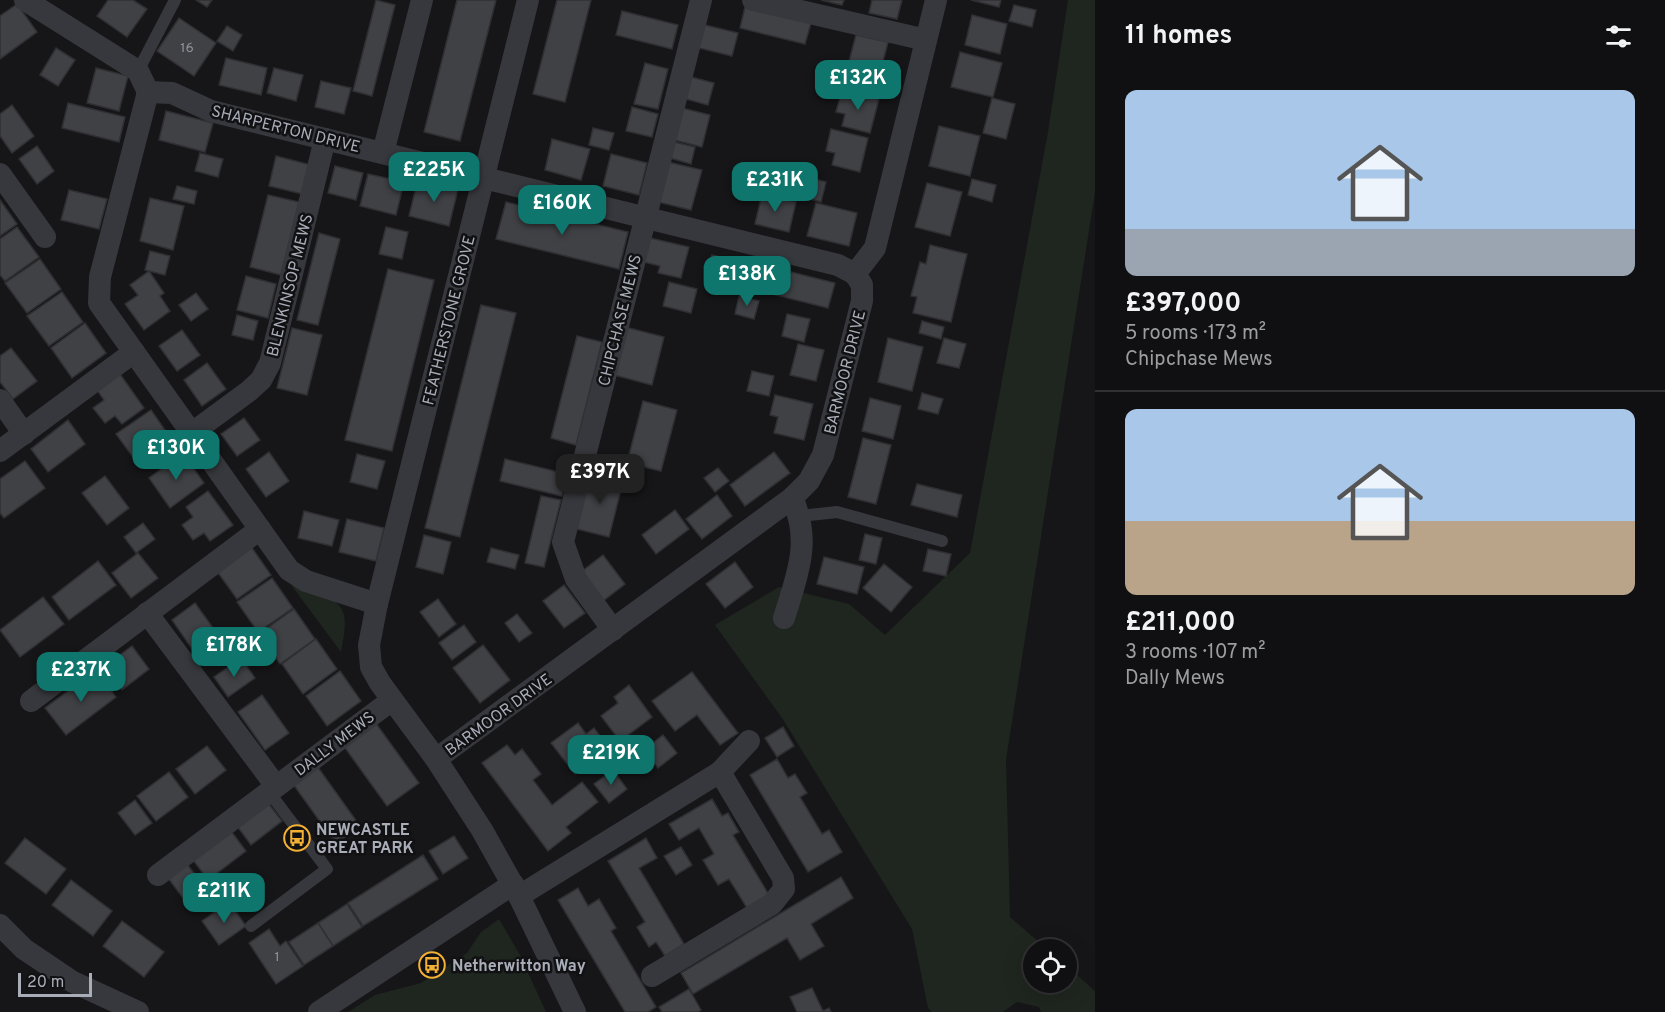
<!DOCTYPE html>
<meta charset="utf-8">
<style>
body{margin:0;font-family:Overpass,sans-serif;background:#19191b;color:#f1f3f6;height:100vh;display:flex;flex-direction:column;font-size:22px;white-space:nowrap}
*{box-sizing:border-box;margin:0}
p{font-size:20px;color:#9c9d9f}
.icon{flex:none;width:33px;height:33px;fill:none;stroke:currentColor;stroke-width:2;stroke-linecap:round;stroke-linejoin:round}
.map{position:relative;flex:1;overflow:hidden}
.panel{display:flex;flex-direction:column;background:#101012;width:570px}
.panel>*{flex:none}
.fabs{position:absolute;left:1023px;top:939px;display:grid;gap:12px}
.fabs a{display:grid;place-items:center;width:54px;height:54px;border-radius:50%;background:#101012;box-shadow:0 6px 24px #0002,0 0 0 2px #303032;font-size:30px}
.scale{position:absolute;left:18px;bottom:15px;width:74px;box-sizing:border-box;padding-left:6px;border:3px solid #a8adb8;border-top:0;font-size:16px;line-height:21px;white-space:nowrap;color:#a8adb8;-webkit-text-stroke:4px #111113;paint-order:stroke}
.price{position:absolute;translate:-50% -51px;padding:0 14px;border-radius:12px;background:#0f766e;color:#fff;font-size:20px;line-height:39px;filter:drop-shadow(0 2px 3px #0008)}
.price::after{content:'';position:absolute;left:50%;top:36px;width:18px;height:14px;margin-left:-9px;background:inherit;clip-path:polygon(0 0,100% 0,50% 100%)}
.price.on{background:#222;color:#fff}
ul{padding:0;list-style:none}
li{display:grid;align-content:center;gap:12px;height:318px;padding:0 30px}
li+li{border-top:2px solid #303032}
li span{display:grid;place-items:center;height:186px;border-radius:12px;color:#555}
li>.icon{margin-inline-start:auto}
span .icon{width:108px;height:108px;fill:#fffc;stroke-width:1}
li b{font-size:26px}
h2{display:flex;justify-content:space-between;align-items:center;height:72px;padding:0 30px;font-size:26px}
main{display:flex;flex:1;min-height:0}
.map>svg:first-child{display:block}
.green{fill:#1e261f}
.building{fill:#404145;stroke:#303034;stroke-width:1.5}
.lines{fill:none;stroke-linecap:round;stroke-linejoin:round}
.service{stroke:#37383d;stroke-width:12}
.minor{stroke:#37383d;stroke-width:22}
.labels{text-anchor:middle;stroke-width:5;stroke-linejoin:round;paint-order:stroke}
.number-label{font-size:14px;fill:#8e929b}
.street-label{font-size:16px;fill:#a8adb8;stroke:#111113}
.poi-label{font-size:16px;font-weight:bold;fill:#a8adb8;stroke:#111113;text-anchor:start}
</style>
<main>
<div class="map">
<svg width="1095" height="1012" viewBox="0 0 1095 1012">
<rect width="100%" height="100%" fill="#161618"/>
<!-- green -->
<g class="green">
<polygon points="1068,0 1095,0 1095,192 1006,760 1010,917 1047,949 1034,950 1034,982 1066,982 1067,966 1095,991 1095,1012 1041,1012 1039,1007 1017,1002 1003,1012 932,1012 928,1008 912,929 782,718 715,625 779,587 849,604 885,635 970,553 1048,132"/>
<path d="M292,586c8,0 15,3 23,6 36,12 32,27 26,60z"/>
<polygon points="499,919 520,955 546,1012 348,1012 375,995 421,983 467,953 481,932"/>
</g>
<!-- building -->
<g class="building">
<polygon points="108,0 133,0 147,9 127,37 97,16"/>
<polygon points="196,0 212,0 207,7"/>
<polygon points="376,0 395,5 372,96 353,91"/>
<polygon points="457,0 496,0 460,141 424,132"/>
<polygon points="557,0 591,0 565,102 533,94"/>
<polygon points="821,0 844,0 842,5"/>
<polygon points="872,0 902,0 897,19 869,13"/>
<polygon points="971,0 1001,0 999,7"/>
<polygon points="17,4 37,32 0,59 0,16"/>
<polygon points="1014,5 1036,10 1032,27 1009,21"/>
<polygon points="745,7 811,23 805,44 740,28"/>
<polygon points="622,11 678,25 672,49 616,35"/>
<polygon points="972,15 1007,24 1000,54 965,45"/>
<polygon points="179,18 216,43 194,76 157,51"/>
<polygon points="701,24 738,33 732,56 695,47"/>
<polygon points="227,26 242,35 233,51 217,41"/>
<polygon points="856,35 888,42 878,81 846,73"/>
<polygon points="56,48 75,60 58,86 40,75"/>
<polygon points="960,52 1002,63 993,97 951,87"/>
<polygon points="226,58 267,68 261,95 219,85"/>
<polygon points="645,63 668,69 658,109 634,104"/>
<polygon points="96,68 128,76 119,111 87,103"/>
<polygon points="274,68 303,75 296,101 267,93"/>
<polygon points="691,77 714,83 708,105 686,99"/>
<polygon points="321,81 351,88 344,114 315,107"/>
<polygon points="842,90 879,99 870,133 842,126 845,114 836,112"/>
<polygon points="992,98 1015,104 1006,139 983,133"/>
<polygon points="68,103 125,117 119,142 62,128"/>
<polygon points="12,105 34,136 12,153 0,136 0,114"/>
<polygon points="632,107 658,114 652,137 626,131"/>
<polygon points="682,108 710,115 702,147 674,140"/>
<polygon points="166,111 213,123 205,152 159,140"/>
<polygon points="939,126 980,136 970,176 929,166"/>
<polygon points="593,128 614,133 609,150 589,145"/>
<polygon points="831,129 868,138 860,172 832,165 835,153 826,151"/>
<polygon points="552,139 590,149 581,180 545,170"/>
<polygon points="674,142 695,147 691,164 670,158"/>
<polygon points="37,146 54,171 37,184 19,159"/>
<polygon points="200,153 223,159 218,177 195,171"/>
<polygon points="611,154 647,163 639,195 603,186"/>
<polygon points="276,156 311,165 303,194 269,186"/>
<polygon points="668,162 702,170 691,210 658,202"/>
<polygon points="749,163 772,168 766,192 743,186"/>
<polygon points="335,166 363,173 356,200 328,193"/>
<polygon points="368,174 404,182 396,215 360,206"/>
<polygon points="804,176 826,182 821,202 799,196"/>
<polygon points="418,179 458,189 449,226 409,216"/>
<polygon points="972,179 996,185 992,202 968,195"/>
<polygon points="927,183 962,192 950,236 915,227"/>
<polygon points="177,186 197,191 194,204 173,199"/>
<polygon points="69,190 107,199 99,229 61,220"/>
<polygon points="762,194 796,202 789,232 755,224"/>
<polygon points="268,195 299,202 281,275 250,267"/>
<polygon points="150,198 184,206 173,250 140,241"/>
<polygon points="0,200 17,224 0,236"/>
<polygon points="506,202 628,232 619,269 496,239"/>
<polygon points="816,203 857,213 849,246 807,236"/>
<polygon points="17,227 39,257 5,281 0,275 0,239"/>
<polygon points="386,227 408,232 402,259 379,254"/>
<polygon points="319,233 340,239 318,325 297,320"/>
<polygon points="650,238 689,247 681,278 658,273 660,266 644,262"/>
<polygon points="930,245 967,254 951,322 913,313 917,297 911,296 920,262 926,264"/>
<polygon points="150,251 170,256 165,275 145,270"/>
<polygon points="712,255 750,264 743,289 706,279"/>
<polygon points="40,259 61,289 27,313 5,283"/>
<polygon points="767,266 835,283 828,308 760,291"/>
<polygon points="388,269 434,280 392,451 345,440"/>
<polygon points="149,271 164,293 160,296 170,311 144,330 125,304 138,295 130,285"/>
<polygon points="246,276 276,284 268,318 237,310"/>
<polygon points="669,282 697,289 691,313 663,306"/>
<polygon points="62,292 83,322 49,346 27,316"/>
<polygon points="196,293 208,309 191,321 179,305"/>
<polygon points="739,296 759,301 754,319 735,314"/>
<polygon points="481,305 516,313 460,537 425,528"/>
<polygon points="787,314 810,319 804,342 782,336"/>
<polygon points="237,315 258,321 253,340 232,335"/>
<polygon points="922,321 944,327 941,339 919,333"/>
<polygon points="85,323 106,353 72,378 51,348"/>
<polygon points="625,327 664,337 652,385 614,375"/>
<polygon points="292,328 322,335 307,395 277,388"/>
<polygon points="182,330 200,355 177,371 159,346"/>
<polygon points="577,336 602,342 576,445 551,438"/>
<polygon points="888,338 923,347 912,391 878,382"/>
<polygon points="944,338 966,344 959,368 937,363"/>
<polygon points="798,344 824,350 816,381 790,375"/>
<polygon points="11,348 37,381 13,399 0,382 0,356"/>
<polygon points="207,363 226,389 202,406 184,380"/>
<polygon points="752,371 774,376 769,396 747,391"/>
<polygon points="120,374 144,408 122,424 115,416 105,423 93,408 104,400 97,390"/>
<polygon points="922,393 943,399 938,414 918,409"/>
<polygon points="775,395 813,404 804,440 774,433 778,417 770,415"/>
<polygon points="870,398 901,406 893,439 862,431"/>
<polygon points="643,401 677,410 661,471 627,463"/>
<polygon points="151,410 172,440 138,464 116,434"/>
<polygon points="244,418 260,440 237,456 221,434"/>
<polygon points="68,420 85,444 48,472 31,449"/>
<polygon points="863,438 891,445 876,504 848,497"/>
<polygon points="269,452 289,481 266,497 246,469"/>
<polygon points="774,452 790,473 745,506 730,485"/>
<polygon points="183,453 204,483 170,508 149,478"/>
<polygon points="357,454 385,461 377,489 350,482"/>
<polygon points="505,459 567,474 562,496 500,481"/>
<polygon points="25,461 45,488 4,518 0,513 0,479"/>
<polygon points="718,468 729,481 715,492 704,478"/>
<polygon points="590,474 623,482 609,537 577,529"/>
<polygon points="105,476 129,508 107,525 82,493"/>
<polygon points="917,484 962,495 957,517 911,505"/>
<polygon points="208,491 233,525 210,541 204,533 193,540 182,525 193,517 186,507"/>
<polygon points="717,495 732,516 702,539 686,519"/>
<polygon points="541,496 561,500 544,567 525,563"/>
<polygon points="675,510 689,529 656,554 642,535"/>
<polygon points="304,511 339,520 332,546 298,538"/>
<polygon points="347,519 384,528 376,561 339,552"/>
<polygon points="143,523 155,539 136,553 124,537"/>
<polygon points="865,534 882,538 876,564 859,560"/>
<polygon points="424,535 451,542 443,574 416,567"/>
<polygon points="250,545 271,575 237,599 216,570"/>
<polygon points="491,548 519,555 515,569 487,562"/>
<polygon points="928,549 951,554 946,576 923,571"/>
<polygon points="138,553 158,578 131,598 112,573"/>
<polygon points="603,555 625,584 603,601 581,572"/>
<polygon points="824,557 864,567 857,594 817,584"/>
<polygon points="98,561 116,585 69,620 52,597"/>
<polygon points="735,562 753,587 725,608 706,584"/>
<polygon points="884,564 912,587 891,612 863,588"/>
<polygon points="272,578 293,608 258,632 237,602"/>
<polygon points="564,585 585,613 564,628 543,601"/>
<polygon points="43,597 64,624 20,657 0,630"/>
<polygon points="438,599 456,624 439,637 420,612"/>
<polygon points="195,603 221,639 197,656 172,620"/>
<polygon points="294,609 315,639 280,664 259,634"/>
<polygon points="517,614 532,633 519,642 505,623"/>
<polygon points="464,625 476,642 452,660 439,643"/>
<polygon points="316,639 337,669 303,694 282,664"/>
<polygon points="483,645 510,680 480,703 453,668"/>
<polygon points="132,646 149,669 122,690 104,667"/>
<polygon points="241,658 255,678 228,697 214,677"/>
<polygon points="96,670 116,697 66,735 45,708"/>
<polygon points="340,671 361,701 327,726 306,696"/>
<polygon points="692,672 738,733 720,745 697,715 675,731 652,701"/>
<polygon points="629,685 652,717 620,741 601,716 618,703 614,697"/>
<polygon points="262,695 289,733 265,750 238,712"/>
<polygon points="375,722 419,783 387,806 343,745"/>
<polygon points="578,723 586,734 594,728 610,749 575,774 551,743"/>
<polygon points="783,727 794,746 777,757 765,738"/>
<polygon points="663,735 677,753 658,768 644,750"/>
<polygon points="507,745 515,755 522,749 541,774 533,780 552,805 582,782 598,802 566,827 571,833 548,851 482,763"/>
<polygon points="207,746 226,770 195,794 176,769"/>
<polygon points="777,759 788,778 795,774 807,793 800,797 822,834 829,830 842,852 808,872 750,775"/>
<polygon points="317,766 360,826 336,844 293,784"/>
<polygon points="613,770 627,789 609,803 594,784"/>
<polygon points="169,772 188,797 156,821 137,796"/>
<polygon points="712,799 722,816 728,813 739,832 733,835 769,895 747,908 729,879 718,885 703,860 714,854 699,828 679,840 669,824"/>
<polygon points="135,800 152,823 135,835 118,813"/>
<polygon points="268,803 282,821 251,845 237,826"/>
<polygon points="231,831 246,851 208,880 193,860"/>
<polygon points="454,836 468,858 443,874 429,851"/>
<polygon points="25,838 66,869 46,894 5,863"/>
<polygon points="646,838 657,858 639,868 684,944 665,956 656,942 649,947 637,927 645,922 608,861"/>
<polygon points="681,847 692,865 676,875 664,856"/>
<polygon points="423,855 438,879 363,926 348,903"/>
<polygon points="187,864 202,884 183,898 168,878"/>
<polygon points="841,877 853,898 811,924 824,946 800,960 787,938 693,994 681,973"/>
<polygon points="71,880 112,911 93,936 52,905"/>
<polygon points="578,888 588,906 599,899 616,928 611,931 656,1007 648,1012 625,1012 558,900"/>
<polygon points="229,902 246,926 219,945 202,921"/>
<polygon points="347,904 362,927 333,946 318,923"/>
<polygon points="122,921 164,952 144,977 103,946"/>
<polygon points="318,923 333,946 304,965 289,942"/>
<polygon points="269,929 280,946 286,941 303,966 276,984 249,943"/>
<polygon points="812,988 823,1011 829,1008 831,1012 797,1012 790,997"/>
<polygon points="689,989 701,1010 698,1012 662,1012 659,1007"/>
</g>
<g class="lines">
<!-- service -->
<g class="service">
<polyline points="138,71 175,0"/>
<polyline points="800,516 837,512 942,541"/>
<polyline points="251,926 327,869 269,792"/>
</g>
<!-- minor -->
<g class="minor">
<polyline points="25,0 138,71 148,92"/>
<polyline points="528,0 377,604 369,645 371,667 380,683 436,759 482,830 519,896 575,1012"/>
<polyline points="753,0 926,40"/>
<polyline points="148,92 172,93 211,111 838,265 855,274"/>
<polyline points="148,92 100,277 99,303 289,570 306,581 377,604"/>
<polyline points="383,153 422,0"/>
<polyline points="0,174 45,237"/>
<polyline points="855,274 875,248 936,0"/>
<polyline points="0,400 24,434"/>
<polyline points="192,433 249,391 261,380 270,363 325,139"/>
<polyline points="0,451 134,352"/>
<polyline points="147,613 276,786"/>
<path d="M784,618c13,-42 28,-77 8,-120"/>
<polyline points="613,630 576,579 563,542 701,0"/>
<polyline points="31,701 260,529"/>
<polyline points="436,759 792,498 809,481 823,455 862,301 862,285 855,274"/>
<polyline points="158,875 392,700"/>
<polyline points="519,896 720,772 749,741"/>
<polyline points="0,925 24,949 73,982 138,1012"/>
<polyline points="652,976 772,904 784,889 783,878 720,772"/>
<polyline points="319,1012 513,884"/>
</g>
</g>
<!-- icons -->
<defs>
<g id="bus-ring" transform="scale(1.35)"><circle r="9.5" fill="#111113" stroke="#f2b134" stroke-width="1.5"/><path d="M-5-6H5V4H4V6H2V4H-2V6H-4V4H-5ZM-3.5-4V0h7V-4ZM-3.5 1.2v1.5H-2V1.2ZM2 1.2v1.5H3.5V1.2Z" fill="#f2b134"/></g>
</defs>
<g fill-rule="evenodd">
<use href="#bus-ring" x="297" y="838"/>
<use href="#bus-ring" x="432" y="965"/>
</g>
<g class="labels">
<!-- number labels -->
<g class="number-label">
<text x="187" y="52">16</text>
<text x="277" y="961">1</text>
</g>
<!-- street labels -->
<g class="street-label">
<text transform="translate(286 128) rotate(14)" y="6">SHARPERTON DRIVE</text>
<text transform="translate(289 285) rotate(-76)" y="6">BLENKINSOP MEWS</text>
<text transform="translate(448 320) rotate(-76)" y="6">FEATHERSTONE GROVE</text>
<text transform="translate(619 320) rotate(-76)" y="6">CHIPCHASE MEWS</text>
<text transform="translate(844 372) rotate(-76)" y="6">BARMOOR DRIVE</text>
<text transform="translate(498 714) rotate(-36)" y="6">BARMOOR DRIVE</text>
<text transform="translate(334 743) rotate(-37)" y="6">DALLY MEWS</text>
</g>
<!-- poi labels -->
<g class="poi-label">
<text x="316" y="835">NEWCASTLE<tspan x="316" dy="18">GREAT PARK</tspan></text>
<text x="452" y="971">Netherwitton Way</text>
</g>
</g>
</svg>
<div class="fabs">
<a><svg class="icon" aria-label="locate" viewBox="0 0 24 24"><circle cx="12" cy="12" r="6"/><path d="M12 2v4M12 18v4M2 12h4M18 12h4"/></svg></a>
</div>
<div class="scale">20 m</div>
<b class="price" style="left:858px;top:111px">£132K</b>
<b class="price" style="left:434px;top:203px">£225K</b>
<b class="price" style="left:775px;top:213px">£231K</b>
<b class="price" style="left:562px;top:236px">£160K</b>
<b class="price" style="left:747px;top:307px">£138K</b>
<b class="price" style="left:176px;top:481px">£130K</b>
<b class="price on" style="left:600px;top:505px">£397K</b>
<b class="price" style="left:234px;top:678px">£178K</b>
<b class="price" style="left:81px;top:703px">£237K</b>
<b class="price" style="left:611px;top:786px">£219K</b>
<b class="price" style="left:224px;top:924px">£211K</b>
</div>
<section class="panel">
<h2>11 homes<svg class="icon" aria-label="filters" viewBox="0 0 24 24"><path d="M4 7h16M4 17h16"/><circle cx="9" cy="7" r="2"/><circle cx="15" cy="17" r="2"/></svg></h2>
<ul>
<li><span style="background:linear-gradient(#a9c7e8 75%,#9aa5b1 0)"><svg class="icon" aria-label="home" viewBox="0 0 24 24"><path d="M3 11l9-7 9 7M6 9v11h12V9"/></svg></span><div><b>£397,000</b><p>5 rooms · 173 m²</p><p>Chipchase Mews</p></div></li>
<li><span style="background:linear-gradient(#a9c7e8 60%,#b9a48a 0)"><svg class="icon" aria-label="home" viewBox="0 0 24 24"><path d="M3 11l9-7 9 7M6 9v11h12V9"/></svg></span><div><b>£211,000</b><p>3 rooms · 107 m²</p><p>Dally Mews</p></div></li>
</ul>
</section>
</main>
